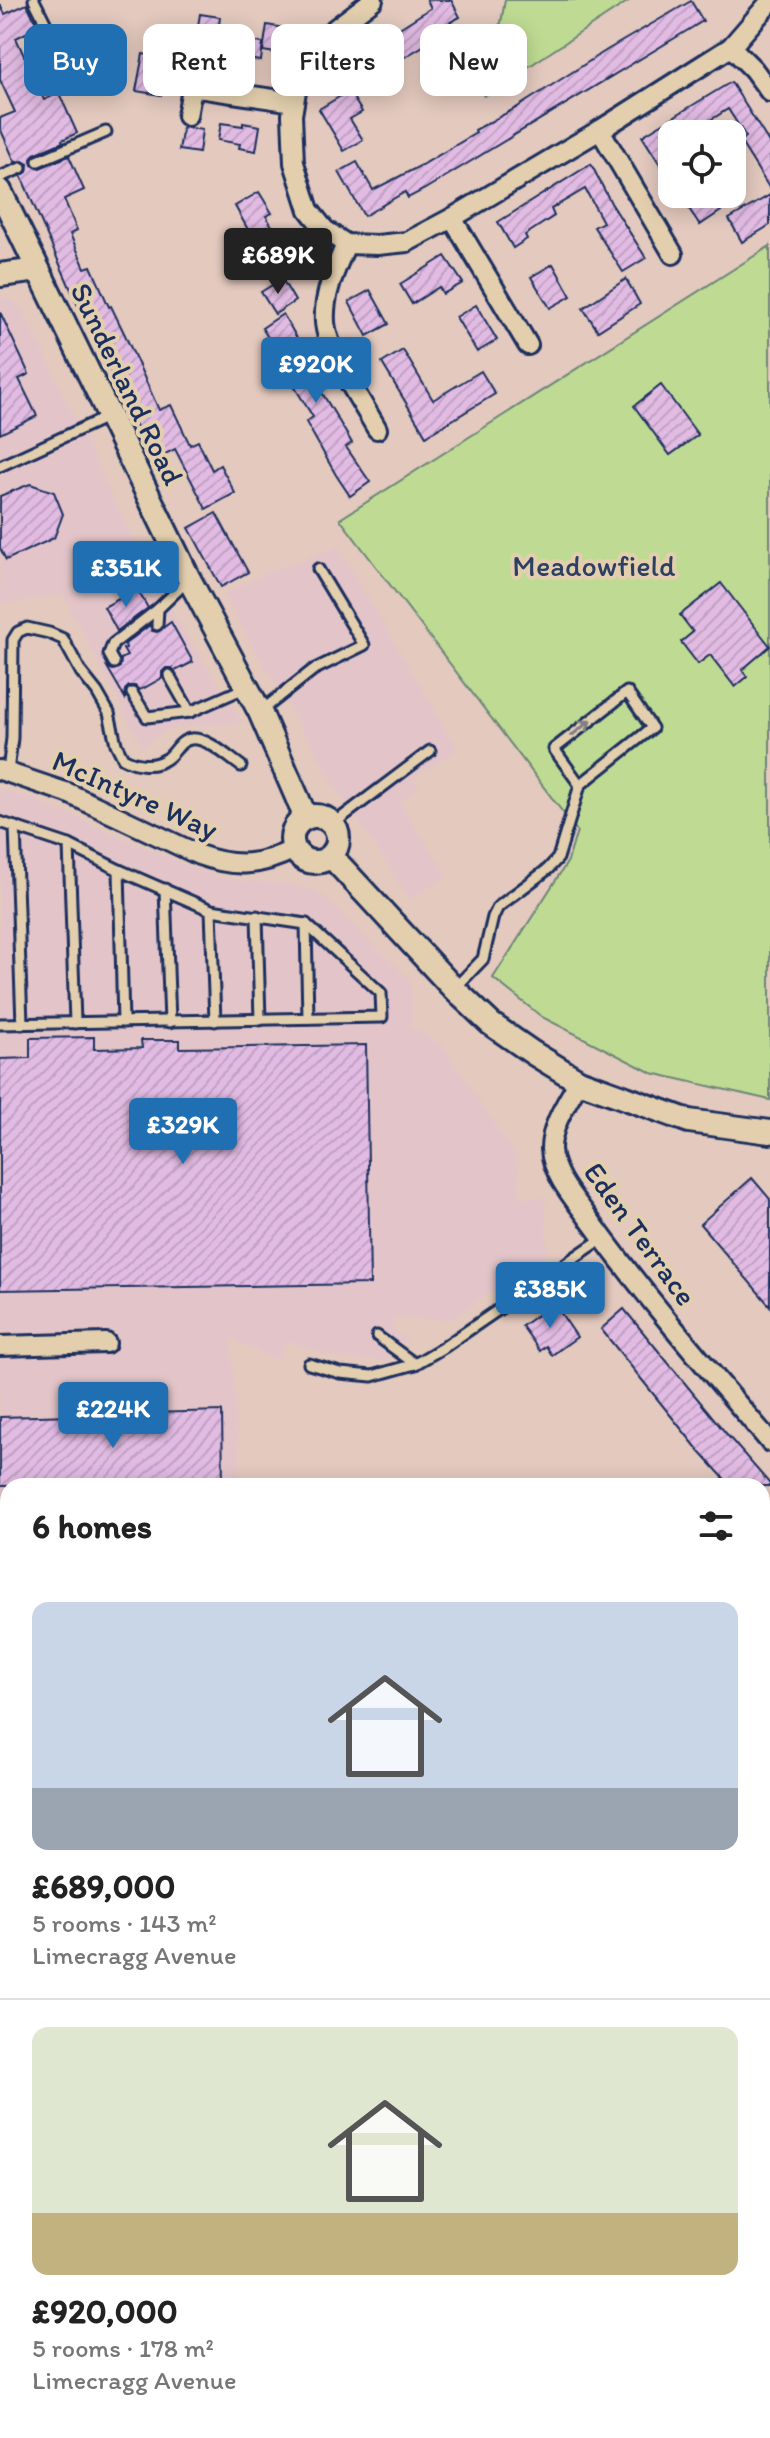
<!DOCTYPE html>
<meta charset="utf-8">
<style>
body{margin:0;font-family:Itim,sans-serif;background:#f2f2f2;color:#222;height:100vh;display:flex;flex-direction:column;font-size:30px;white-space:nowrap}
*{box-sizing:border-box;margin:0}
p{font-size:26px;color:#767676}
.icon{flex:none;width:44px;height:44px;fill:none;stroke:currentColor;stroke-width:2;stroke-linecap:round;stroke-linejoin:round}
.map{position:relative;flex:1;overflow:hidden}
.sheet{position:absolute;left:0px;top:1478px;width:770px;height:960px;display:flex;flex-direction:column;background:#fff;border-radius:24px 24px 0 0;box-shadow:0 4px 20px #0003}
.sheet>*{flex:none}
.banner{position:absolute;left:24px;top:24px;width:722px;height:72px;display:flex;gap:16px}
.tools{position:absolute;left:658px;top:120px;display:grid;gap:16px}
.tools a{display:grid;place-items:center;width:88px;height:88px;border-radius:16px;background:#fff;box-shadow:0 4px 20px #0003;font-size:40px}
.price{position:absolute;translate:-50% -68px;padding:0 18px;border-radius:8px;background:#1f6fb2;color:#fff;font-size:26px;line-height:52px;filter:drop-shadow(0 2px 4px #0008)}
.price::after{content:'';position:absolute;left:50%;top:48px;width:24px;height:18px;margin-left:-12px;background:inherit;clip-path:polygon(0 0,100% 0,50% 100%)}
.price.on{background:#222;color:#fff}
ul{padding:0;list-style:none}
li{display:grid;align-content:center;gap:16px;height:424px;padding:0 32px}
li+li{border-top:2px solid #e0e0e0}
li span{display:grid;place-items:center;height:248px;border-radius:16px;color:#555}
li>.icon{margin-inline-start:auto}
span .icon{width:144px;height:144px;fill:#fffc;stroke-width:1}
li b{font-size:34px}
h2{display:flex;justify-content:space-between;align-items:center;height:96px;padding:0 32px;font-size:34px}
.chip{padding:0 28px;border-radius:16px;background:#fff;box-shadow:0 4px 20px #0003;font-size:28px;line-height:72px}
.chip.on{background:#1f6fb2;color:#fff}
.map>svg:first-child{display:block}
.built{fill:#e3c5c9}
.forest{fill:url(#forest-firs);stroke:#6d8578;stroke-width:2}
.green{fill:#bfdb93;stroke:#6d8578;stroke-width:2}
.building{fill:url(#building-hatch);stroke:#1b2f5e;stroke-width:2}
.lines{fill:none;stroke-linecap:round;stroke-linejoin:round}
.service-casing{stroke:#1b2f5e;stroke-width:15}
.minor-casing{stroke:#1b2f5e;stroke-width:24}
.tertiary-casing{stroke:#1b2f5e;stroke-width:28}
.motorway-casing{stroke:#1b2f5e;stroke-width:38}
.service{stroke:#e3cfae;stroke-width:9}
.minor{stroke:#e3cfae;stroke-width:18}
.tertiary{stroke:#e3cfae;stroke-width:22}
.motorway{stroke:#f9deab;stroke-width:32}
.oneway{stroke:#7f7f86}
.labels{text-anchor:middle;stroke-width:8;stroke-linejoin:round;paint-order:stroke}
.street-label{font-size:30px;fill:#1b2f5e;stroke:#e3cfae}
.park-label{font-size:30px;fill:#2b4063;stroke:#e3cfae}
</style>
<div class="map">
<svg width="770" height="2438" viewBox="0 0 770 2438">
<defs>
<pattern id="forest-firs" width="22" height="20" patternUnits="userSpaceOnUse" patternTransform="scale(2)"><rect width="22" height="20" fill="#bfdb93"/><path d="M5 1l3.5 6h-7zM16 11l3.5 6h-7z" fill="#a4bc81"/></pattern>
<pattern id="building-hatch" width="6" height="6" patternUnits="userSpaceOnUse" patternTransform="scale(2)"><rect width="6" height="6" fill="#e2bbe3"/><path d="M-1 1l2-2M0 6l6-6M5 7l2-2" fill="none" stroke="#c1a1c5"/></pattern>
</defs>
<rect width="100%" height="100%" fill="#e3c9be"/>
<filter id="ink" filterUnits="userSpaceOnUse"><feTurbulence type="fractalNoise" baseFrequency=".0125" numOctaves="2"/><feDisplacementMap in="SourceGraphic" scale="16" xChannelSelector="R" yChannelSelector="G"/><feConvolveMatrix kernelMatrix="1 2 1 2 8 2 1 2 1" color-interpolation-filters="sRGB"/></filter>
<g filter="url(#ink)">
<!-- built -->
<g class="built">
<polygon points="6,297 23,310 153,581 242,722 169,729 155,737 143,748 63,595 0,604 0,298"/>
<polygon points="338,547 458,749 413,778 419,786 400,803 447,875 410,900 333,782 223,594 265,573"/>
<polygon points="0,789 33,799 201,871 232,880 285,884 318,891 411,981 411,1027 442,1045 517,1158 519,1197 545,1198 547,1253 452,1319 392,1319 394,1329 399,1336 408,1338 383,1360 345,1359 302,1347 288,1340 277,1361 231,1338 240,1486 8,1486 8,1567 0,1567"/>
<polygon points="770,2341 770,2438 366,2438 366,2430 762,2430 762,2342"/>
</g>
<!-- forest -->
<polygon class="forest" points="0,1567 8,1567 8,1759 0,1760"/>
<!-- green -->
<g class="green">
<polygon points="505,0 630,0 484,96 457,62 501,23"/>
<polygon points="770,246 770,1100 652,1073 542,1017 493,978 568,861 577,831 340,519"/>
</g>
<!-- building -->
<g class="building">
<polygon points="427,0 451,0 460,17 426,35 430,42 376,74 378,77 358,89 343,64 431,8"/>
<polygon points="691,1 703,21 425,189 408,198 405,192 364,216 339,172 357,162 373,190 422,165 476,133 475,130 516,108 607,50"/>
<polygon points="0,4 5,14 27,4 38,27 16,38 44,100 59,93 77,133 62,140 63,142 34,154 31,159 32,165 40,168 69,156 84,190 64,199 77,230 70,234 85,268 91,266 109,307 111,306 125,335 159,410 171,405 190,445 198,441 212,470 220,465 235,493 206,509 175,449 153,460 83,317 21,176 27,172 28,164 23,161 15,162 0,128 0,118 15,112 0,80"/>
<polygon points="200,14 220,17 217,41 196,38"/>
<polygon points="267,25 284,28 281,54 263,51"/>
<polygon points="234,39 263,43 261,61 231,57"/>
<polygon points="143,54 167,59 161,95 136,91"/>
<polygon points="731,82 770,144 770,189 740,141 746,137 728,109 698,128 696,124 678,134 672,134 672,138 664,142 672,154 672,183 642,136"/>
<polygon points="349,91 362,112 350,119 363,140 344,151 319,109"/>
<polygon points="221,123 243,126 243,123 260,126 256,151 239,148 240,144 218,140"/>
<polygon points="183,127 202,130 199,153 179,150"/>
<polygon points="591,164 611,203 646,258 623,272 594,227 603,222 585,189 551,209 554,216 525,235 527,239 513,248 498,222"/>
<polygon points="259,192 272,213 266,216 289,255 267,269 249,239 252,237 235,206"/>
<polygon points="679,194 710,194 721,211 700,225"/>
<polygon points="770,195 770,225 742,242 729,219"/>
<polygon points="445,256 463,283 443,294 439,287 412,304 400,284"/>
<polygon points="553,264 571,296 550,308 531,277"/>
<polygon points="282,279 295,301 275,314 261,292"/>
<polygon points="626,279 640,304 598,331 583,308"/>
<polygon points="370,290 389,324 367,336 349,302"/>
<polygon points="476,305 497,340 477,352 456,317"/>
<polygon points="0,312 29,374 19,379 37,416 0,434"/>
<polygon points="283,314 326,388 321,391 352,443 346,447 370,482 350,496 336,475 306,422 313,417 278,360 281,358 262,328"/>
<polygon points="403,350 433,400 481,371 495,394 426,436 382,363"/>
<polygon points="661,385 698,435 670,455 634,406"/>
<polygon points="30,484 54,492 63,514 54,538 6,560 0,548 0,496"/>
<polygon points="216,513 248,572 221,587 189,528"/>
<polygon points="721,583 770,646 742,670 747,677 735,687 710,655 698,664 681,642 693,632 680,615"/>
<polygon points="137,589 148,608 117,631 104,607"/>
<polygon points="171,622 193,662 175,671 172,668 166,668 162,672 162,678 144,688 139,690 135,686 129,686 125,690 125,698 107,667 113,670 120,667 121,659 127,656 123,649 126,648 125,644 150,625 152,631 157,632"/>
<polygon points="94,1037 94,1049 142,1048 141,1040 180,1040 180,1048 366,1045 370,1284 0,1290 0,1059 30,1058 30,1038"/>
<polygon points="752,1178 770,1199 770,1306 700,1224"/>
<polygon points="554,1303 577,1337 552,1355 546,1346 540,1351 522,1326"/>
<polygon points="624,1309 729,1437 770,1484 770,1486 731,1486 700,1452 601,1329"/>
<polygon points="222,1411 223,1486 0,1486 0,1417"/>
</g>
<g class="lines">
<!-- service casing -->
<g class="service-casing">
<g id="service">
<polyline points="34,0 65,62 83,62"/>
<polyline points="38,161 106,132"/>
<polyline points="0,177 21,168"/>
<polyline points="0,466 109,416"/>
<polyline points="157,625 158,609 187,581"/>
<polyline points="114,663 109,654 113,644 158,609"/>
<polyline points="169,675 190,712 247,687"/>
<polyline points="132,693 147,717 190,712"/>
<polyline points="260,712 313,670 364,645 318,569"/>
<path d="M8,772l4,-34 1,-98 5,-8 9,-4 22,5 14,6 18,33 16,20 12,21 7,31 7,14c13,7 30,10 43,1 9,-5 13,-19 25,-20 16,-2 37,18 50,27"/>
<polyline points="0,822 69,845 119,870 211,910 306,924 308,1018"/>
<polyline points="333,824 430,751"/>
<polyline points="15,827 22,1024"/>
<polyline points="69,845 75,1023"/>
<polyline points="119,870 123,1022"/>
<polyline points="165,889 170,1022"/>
<polyline points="211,910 215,1021"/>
<polyline points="257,916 260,1020"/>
<polyline points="454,989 483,959 493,917 498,907 548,869 558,858 580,785 652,728 627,692 554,749 580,785"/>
<polyline points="0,1024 382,1017 381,993 306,924"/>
<polyline points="377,1336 415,1364"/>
<polyline points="309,1364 340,1373 372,1376 415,1364 444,1347 603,1238"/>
<polyline points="762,2350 770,2352"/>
<polyline points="517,2438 517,2430"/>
</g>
</g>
<!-- minor casing -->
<g class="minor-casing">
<g id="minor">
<polyline points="373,0 323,38 297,85 292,115 294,163 309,210 325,230 346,244 377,245 407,242 452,218 600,130 731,47 770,2"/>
<polyline points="731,47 753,69 770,92"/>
<polyline points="191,87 294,102"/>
<polyline points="187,116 197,61"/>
<polyline points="600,130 673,254"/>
<polyline points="452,218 528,345"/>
<path d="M346,244c-10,24 -23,50 -21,78 2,30 37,80 52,107"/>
<path d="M0,770l68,23 131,62c36,13 62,11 95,-6"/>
<path d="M579,1081c-11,20 -28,44 -28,68 1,26 26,53 41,74 55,76 117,147 178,219"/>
<polyline points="0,1346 106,1343"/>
<polyline points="762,1888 770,1888"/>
<polyline points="0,1891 8,1889"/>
<polyline points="0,2058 8,2052"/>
<polyline points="762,2191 770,2189"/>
<polyline points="0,2286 8,2285"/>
<polyline points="244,2438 245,2430"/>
</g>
</g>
<!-- tertiary casing -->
<g class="tertiary-casing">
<g id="tertiary">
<polyline points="0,191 189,579 260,712 306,818"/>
<polyline points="0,275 38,270"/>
<circle cx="315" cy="839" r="23"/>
<polyline points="331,856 454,989 491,1024 533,1053 579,1081 689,1121 770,1132"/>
</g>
</g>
<!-- motorway casing -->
<g class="motorway-casing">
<g id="motorway">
<polyline points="0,1638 8,1638"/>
<polyline points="762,1646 770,1647"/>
<polyline points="0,1676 8,1676"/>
<polyline points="762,1680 770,1681"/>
</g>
</g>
<!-- service -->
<use href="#service" class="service"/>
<!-- minor -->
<use href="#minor" class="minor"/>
<!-- tertiary -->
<use href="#tertiary" class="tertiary"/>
<!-- motorway -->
<use href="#motorway" class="motorway"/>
</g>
<!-- one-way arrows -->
<defs><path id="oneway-shaft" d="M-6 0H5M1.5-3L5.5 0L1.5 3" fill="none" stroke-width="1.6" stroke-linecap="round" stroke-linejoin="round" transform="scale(2)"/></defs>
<use class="oneway" href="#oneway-shaft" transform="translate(581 728) rotate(-38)"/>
</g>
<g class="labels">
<!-- street labels -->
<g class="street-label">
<text transform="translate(127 384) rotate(64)" y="10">Sunderland Road</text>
<text transform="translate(135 795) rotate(24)" y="10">McIntyre Way</text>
<text transform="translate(640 1234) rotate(54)" y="10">Eden Terrace</text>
</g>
<!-- park labels -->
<g class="park-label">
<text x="594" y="576">Meadowfield</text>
</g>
</g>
</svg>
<div class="tools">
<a><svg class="icon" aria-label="locate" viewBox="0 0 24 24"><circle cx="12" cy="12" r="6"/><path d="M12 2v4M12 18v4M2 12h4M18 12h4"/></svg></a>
</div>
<b class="price on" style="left:278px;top:296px">£689K</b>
<b class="price" style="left:316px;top:405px">£920K</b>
<b class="price" style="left:126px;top:609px">£351K</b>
<b class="price" style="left:183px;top:1166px">£329K</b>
<b class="price" style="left:550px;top:1330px">£385K</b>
<b class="price" style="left:113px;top:1450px">£224K</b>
<div class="banner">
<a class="chip on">Buy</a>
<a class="chip">Rent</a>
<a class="chip">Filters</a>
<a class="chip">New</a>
</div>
<section class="sheet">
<h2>6 homes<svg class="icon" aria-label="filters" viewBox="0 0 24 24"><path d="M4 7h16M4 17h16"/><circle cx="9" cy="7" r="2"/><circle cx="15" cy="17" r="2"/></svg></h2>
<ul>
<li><span style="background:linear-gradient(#c9d6e8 75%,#9aa5b1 0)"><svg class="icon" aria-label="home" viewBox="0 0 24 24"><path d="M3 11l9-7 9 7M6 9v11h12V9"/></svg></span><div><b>£689,000</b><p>5 rooms · 143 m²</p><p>Limecragg Avenue</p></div></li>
<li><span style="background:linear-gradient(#dfe7d0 75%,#c2b280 0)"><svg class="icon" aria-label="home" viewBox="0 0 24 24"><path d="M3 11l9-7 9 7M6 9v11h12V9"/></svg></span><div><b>£920,000</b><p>5 rooms · 178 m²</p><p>Limecragg Avenue</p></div></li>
</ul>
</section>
</div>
